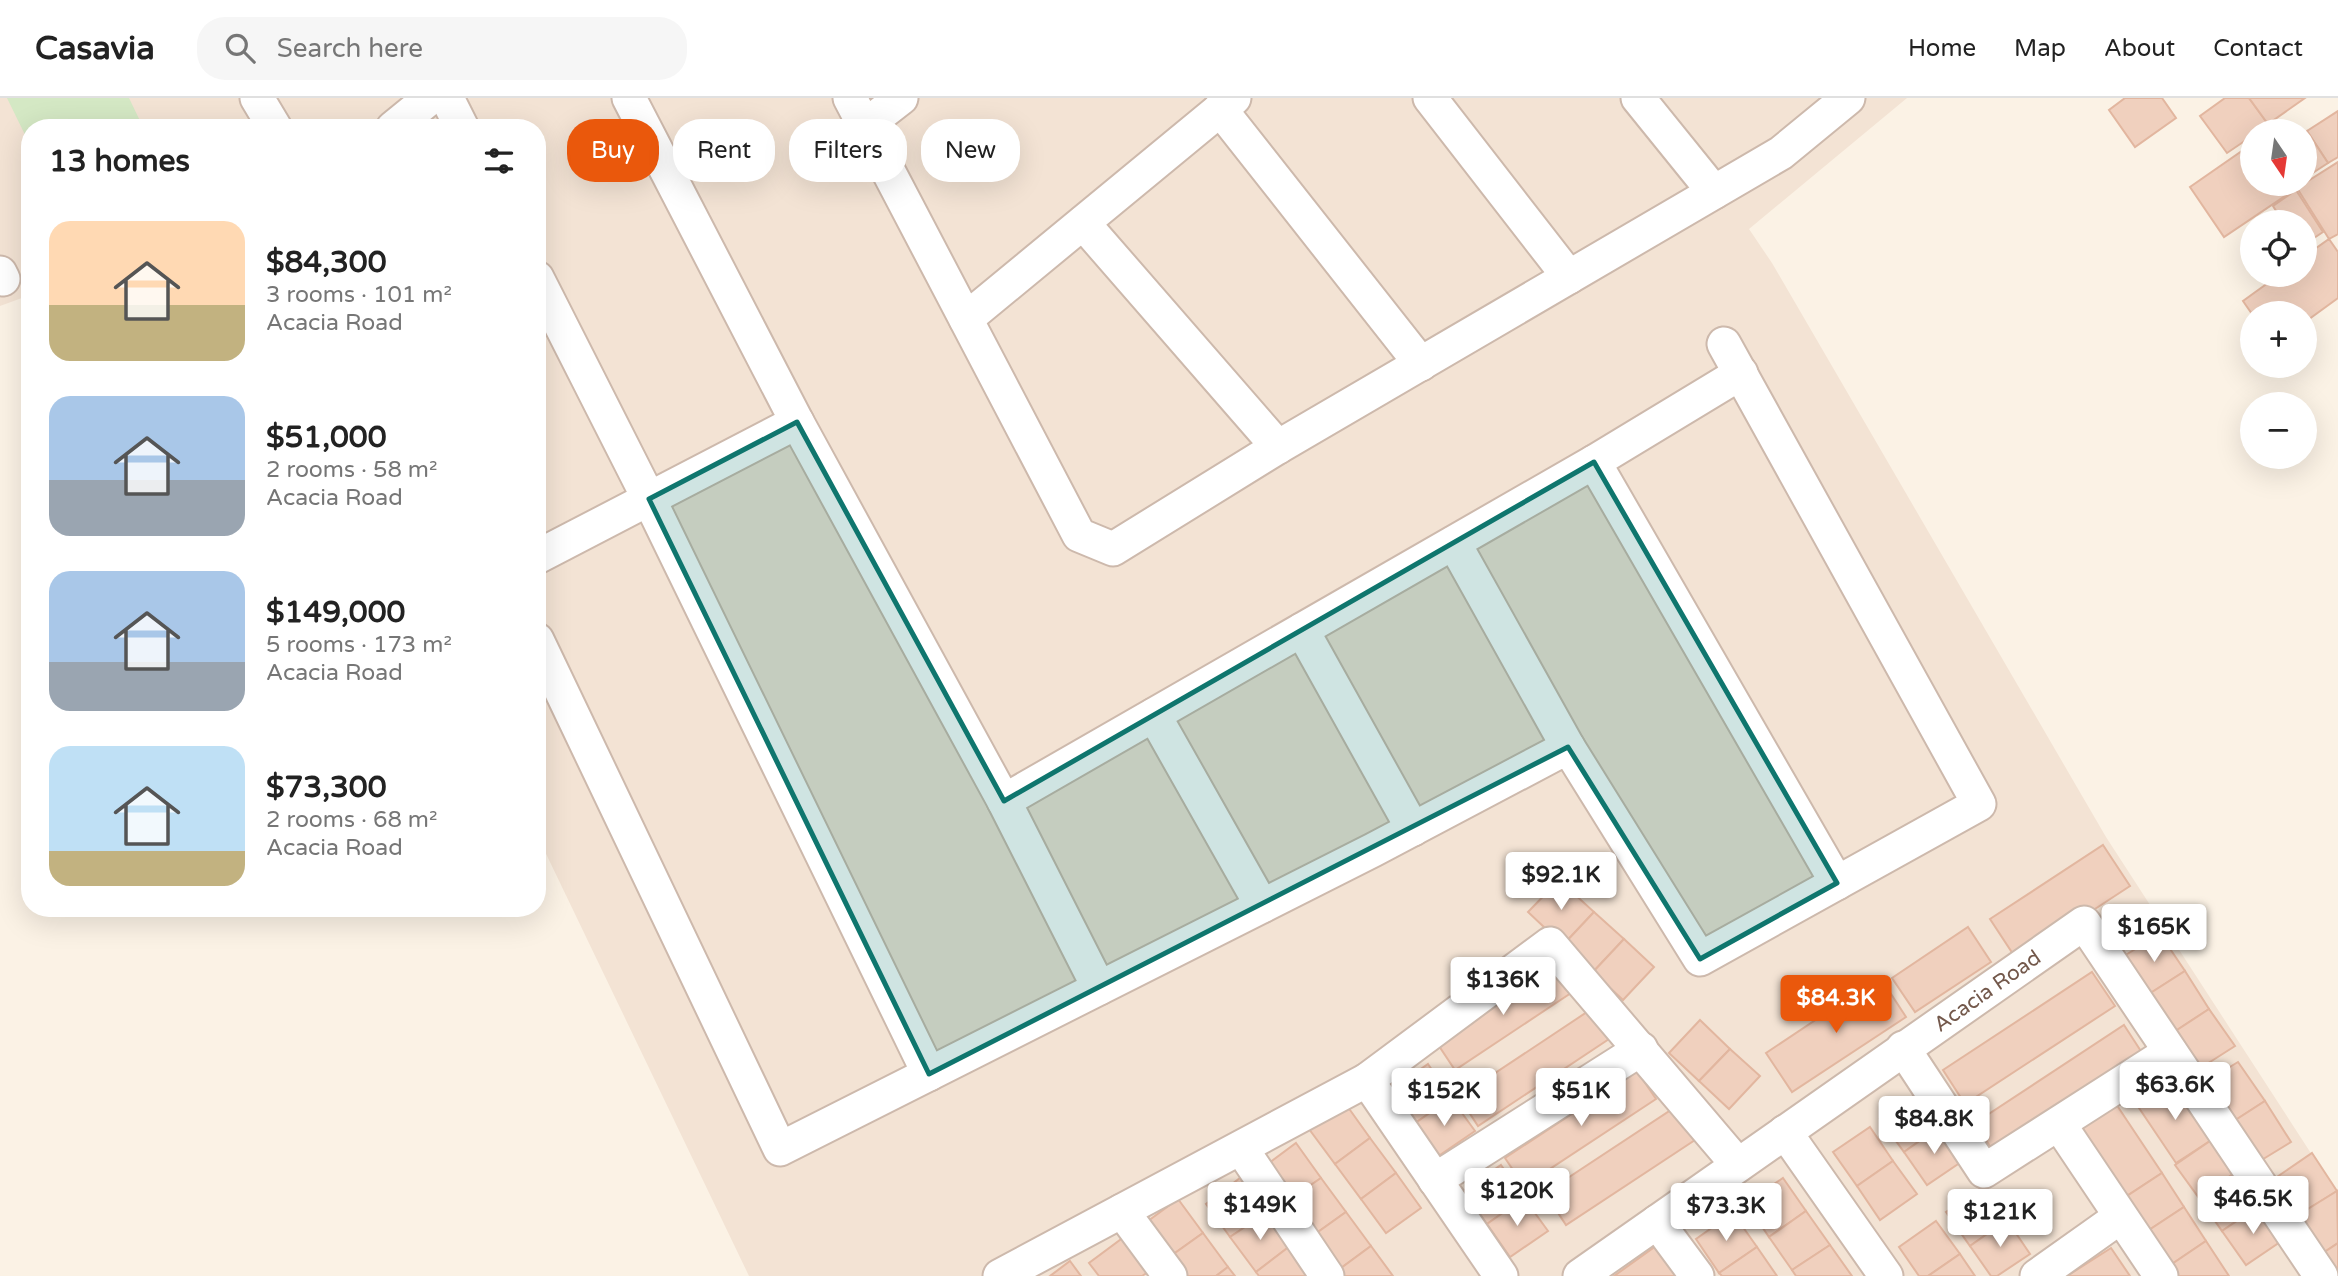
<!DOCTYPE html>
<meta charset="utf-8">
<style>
body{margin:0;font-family:"Varela Round",sans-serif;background:#f6f6f6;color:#222;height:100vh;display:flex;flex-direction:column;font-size:26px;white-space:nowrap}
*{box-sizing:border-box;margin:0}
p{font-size:23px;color:#767676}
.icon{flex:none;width:38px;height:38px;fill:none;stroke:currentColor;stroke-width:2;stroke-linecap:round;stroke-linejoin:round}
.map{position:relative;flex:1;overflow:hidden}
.sheet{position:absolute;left:21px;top:21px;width:525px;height:798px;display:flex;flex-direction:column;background:#fff;border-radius:28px;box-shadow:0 7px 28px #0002}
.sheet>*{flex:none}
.hud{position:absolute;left:567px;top:21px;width:665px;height:63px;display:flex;gap:14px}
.needle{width:46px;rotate:167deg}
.buttons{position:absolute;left:2240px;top:21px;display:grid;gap:14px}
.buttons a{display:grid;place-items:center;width:77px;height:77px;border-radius:50%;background:#fff;box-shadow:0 7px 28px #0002;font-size:35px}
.price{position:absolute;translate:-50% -60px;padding:0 16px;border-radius:7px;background:#fff;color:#222;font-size:23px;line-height:46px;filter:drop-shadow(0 2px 4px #0008)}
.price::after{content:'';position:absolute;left:50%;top:42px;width:21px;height:16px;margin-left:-10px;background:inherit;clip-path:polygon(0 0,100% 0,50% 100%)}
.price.current{background:#ea580c;color:#fff}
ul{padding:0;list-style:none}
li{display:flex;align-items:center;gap:21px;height:175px;padding:0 28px}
li span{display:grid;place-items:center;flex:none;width:196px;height:140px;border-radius:21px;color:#555}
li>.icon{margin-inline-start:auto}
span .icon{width:84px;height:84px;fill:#fffc;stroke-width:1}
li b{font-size:30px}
h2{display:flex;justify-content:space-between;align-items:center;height:84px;padding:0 28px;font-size:30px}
.tag{padding:0 24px;border-radius:28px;background:#fff;box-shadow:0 7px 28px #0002;font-size:24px;line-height:63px}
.tag.current{background:#ea580c;color:#fff}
header{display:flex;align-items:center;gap:42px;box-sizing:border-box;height:98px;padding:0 35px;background:#fff;border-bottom:2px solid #e0e0e0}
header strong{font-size:33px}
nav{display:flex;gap:38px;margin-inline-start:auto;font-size:24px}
.search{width:490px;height:63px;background:#f6f6f6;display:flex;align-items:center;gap:18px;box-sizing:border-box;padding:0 24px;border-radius:28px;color:#767676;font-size:26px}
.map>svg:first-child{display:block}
.residential{fill:#f3e3d4}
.green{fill:#d4e8c4}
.building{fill:#f0d0be;stroke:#e2b69f;stroke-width:2}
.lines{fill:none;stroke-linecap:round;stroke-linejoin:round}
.street-casing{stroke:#cdb9ac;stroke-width:37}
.street{stroke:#fff;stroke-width:33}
.marked{fill:#0f766e;fill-opacity:0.2;stroke:#0f766e;stroke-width:5;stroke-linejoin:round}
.labels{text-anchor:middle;stroke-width:7;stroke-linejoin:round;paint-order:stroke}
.street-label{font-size:21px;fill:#73584b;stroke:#fef6eb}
</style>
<header>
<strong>Casavia</strong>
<div class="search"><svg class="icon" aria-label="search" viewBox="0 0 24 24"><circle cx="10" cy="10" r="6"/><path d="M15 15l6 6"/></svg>Search here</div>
<nav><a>Home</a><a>Map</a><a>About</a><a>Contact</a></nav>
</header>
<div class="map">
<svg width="2338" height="1178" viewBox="0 0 2338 1178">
<rect width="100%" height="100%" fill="#fbf2e5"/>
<!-- residential -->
<polygon class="residential" points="0,0 1907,0 1749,131 1772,165 2106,739 2338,1097 2338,1178 749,1178 537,737 537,30 30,30 30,197 0,208"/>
<!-- green -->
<polygon class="green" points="7,0 129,0 143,29 30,30 30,47"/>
<!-- building -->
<g class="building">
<polygon points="2125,0 2162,0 2176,20 2135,49 2109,12"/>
<polygon points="2225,0 2249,0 2268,26 2258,33 2252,33 2252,38 2227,55 2200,18"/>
<polygon points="2249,0 2305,0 2268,26"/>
<polygon points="2338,13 2338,59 2328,65 2307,33"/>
<polygon points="2307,33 2328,65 2305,80 2305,35"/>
<polygon points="2252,46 2252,86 2294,86 2297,90 2224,139 2190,89"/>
<polygon points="2338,64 2338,136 2329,141 2297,90"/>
<polygon points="2296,92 2323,134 2305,146 2305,124 2283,124 2273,108"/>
<polygon points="2329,141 2338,154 2338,200 2305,224 2305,215 2252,216 2243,203 2279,177 2305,177 2305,158"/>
<polygon points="2103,747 2130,788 2017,862 1990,821"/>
<polygon points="1559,782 1594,814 1563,847 1528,814"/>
<polygon points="1594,814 1624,841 1593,874 1563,847"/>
<polygon points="1968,829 1991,864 1915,914 1892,880"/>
<polygon points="2160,836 2185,873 2149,896 2124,858"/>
<polygon points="1624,841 1654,869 1623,902 1593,874"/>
<polygon points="1551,866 1571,895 1455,972 1435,942"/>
<polygon points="2185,873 2209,911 2174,934 2149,896"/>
<polygon points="2092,874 2115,908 1965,1006 1943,972"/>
<polygon points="1880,879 1906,919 1792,994 1766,955"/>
<polygon points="2209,911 2235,948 2199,971 2174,934"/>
<polygon points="1590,912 1609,941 1478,1028 1459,999"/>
<polygon points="1700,922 1730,951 1699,983 1669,955"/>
<polygon points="2124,927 2146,961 1997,1059 1975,1025"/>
<polygon points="1730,951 1760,978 1729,1011 1699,983"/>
<polygon points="2238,964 2265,1003 2234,1023 2207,983"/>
<polygon points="1428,966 1451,1000 1414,1026 1391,992"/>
<polygon points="1637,973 1656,1001 1524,1088 1505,1060"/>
<polygon points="2174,983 2213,1041 2176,1065 2137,1007"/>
<polygon points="1918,995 1941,1028 1904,1054 1880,1021"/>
<polygon points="2110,997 2162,1075 2125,1099 2074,1022"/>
<polygon points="1451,1000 1475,1033 1437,1059 1414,1026"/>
<polygon points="2265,1003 2291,1044 2260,1063 2234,1023"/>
<polygon points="1345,1005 1370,1040 1335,1066 1309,1031"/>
<polygon points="1674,1010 1695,1042 1566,1127 1545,1095"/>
<polygon points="1941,1028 1964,1062 1927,1087 1904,1054"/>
<polygon points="1870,1029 1893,1063 1857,1088 1833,1054"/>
<polygon points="1370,1040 1396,1075 1361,1101 1335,1066"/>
<polygon points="2213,1041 2236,1074 2199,1100 2175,1067"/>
<polygon points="1296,1045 1321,1080 1286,1104 1261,1071"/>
<polygon points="2312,1055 2337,1093 2295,1119 2271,1083"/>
<polygon points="1893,1063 1917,1096 1880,1122 1857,1088"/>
<polygon points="1501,1067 1524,1100 1487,1126 1463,1093"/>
<polygon points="2236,1074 2259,1108 2222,1133 2199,1100"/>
<polygon points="1396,1075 1421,1110 1386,1135 1361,1101"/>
<polygon points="2162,1075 2184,1109 2146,1134 2124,1100"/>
<polygon points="1240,1080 1266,1115 1230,1139 1206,1106"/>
<polygon points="1321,1080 1346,1114 1311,1139 1286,1104"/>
<polygon points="1783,1080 1806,1113 1769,1139 1746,1105"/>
<polygon points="1984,1088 2007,1122 1970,1148 1946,1114"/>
<polygon points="2337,1093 2338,1145 2320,1157 2295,1119"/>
<polygon points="1524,1100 1548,1133 1510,1159 1487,1126"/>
<polygon points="1178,1101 1203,1135 1168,1160 1144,1126"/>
<polygon points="2259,1108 2283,1142 2246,1167 2222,1133"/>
<polygon points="2184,1109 2206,1143 2169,1168 2146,1134"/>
<polygon points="1806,1113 1830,1147 1792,1172 1769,1139"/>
<polygon points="1346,1114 1371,1148 1337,1173 1311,1139"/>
<polygon points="1266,1115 1290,1148 1256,1174 1230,1139"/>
<polygon points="1733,1115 1757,1149 1719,1175 1696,1141"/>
<polygon points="2007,1122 2030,1156 1997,1178 1991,1178 1970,1148"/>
<polygon points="1936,1123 1960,1156 1928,1178 1919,1178 1899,1149"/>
<polygon points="1203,1135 1228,1169 1216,1178 1182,1178 1168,1160"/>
<polygon points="1124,1139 1148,1174 1142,1178 1099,1178 1089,1165"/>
<polygon points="2206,1143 2229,1178 2176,1178 2169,1168"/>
<polygon points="2338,1145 2338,1178 2335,1178 2320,1157"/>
<polygon points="1830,1147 1852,1178 1796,1178 1792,1172"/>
<polygon points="1290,1148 1312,1178 1259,1178 1256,1174"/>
<polygon points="1371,1148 1393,1178 1340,1178 1337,1173"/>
<polygon points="1656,1148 1678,1178 1614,1178"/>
<polygon points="1757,1149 1777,1178 1722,1178 1719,1175"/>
<polygon points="2111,1150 2130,1178 2067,1178"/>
<polygon points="1960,1156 1975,1178 1928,1178"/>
<polygon points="1070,1163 1081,1178 1050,1178"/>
<polygon points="1228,1169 1235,1178 1216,1178"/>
</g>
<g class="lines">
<!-- street casing -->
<g class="street-casing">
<g id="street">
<polyline points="257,0 275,30"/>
<polyline points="447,0 462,30"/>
<polyline points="850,0 1079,437 1113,451 1278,349 1781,55 1848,0"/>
<polyline points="1430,0 1569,179"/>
<polyline points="1638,0 1714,94"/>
<polyline points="1220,11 1421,266"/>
<polyline points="865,28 901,0"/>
<polyline points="393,30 430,0"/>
<polyline points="1083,125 1278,349"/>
<polyline points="0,175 3,181"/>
<polyline points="537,180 649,401 929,976"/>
<polyline points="966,221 1234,0"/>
<polyline points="1741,275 1594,364 1837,785"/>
<polyline points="797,324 1004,703 1594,364"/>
<polyline points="1454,445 1568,649"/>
<polyline points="537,459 797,324 629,0"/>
<polyline points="1302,532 1413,731"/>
<polyline points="537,542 780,1051 1373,752 1568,649 1700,861 1979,706 1724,246"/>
<polyline points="1154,617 1262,808"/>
<polyline points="1004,703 1099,890"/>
<polyline points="1903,950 1984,1073 2170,954"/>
<polyline points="1367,982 1501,1178"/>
<polyline points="2059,1026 2161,1178"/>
<polyline points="1785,1034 1886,1178"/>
<polyline points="1241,1050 1327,1178"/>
<polyline points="1435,1082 1641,951"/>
<polyline points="1122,1113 1170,1178"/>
<polyline points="1657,1124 1697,1178"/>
<polyline points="1000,1178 1367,982 1550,846 1738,1067"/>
<path id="s1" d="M1580,1178l504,-353 237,353"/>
<polyline points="2037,1178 2120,1119"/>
</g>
</g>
<!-- street -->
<use href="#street" class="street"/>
</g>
<!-- marked area -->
<path class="marked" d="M797,324l207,379 590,-339 243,421 -137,76 -132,-212 -639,327 -280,-575z"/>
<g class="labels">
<!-- street labels -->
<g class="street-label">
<text dy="7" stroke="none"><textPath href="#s1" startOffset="497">Acacia Road</textPath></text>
</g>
</g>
</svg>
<div class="buttons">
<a><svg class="needle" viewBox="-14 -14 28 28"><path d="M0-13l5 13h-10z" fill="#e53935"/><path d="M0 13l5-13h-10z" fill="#767676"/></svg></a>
<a><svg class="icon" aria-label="locate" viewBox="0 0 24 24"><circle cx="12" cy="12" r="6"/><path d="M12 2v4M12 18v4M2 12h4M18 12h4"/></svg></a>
<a>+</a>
<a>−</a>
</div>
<b class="price" style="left:1561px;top:814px">$92.1K</b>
<b class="price" style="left:2154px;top:866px">$165K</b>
<b class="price" style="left:1503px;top:919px">$136K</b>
<b class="price current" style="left:1836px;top:937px">$84.3K</b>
<b class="price" style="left:2175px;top:1024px">$63.6K</b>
<b class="price" style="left:1444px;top:1030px">$152K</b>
<b class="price" style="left:1581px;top:1030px">$51K</b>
<b class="price" style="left:1934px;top:1058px">$84.8K</b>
<b class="price" style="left:1517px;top:1130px">$120K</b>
<b class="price" style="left:2253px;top:1138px">$46.5K</b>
<b class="price" style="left:1260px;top:1144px">$149K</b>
<b class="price" style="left:1726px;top:1145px">$73.3K</b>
<b class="price" style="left:2000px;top:1151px">$121K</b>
<div class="hud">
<a class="tag current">Buy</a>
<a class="tag">Rent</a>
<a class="tag">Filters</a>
<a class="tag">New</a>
</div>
<section class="sheet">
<h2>13 homes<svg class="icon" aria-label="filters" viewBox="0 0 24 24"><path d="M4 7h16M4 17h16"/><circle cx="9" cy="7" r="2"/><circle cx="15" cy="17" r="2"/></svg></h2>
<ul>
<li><span style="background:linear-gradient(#ffd9b3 60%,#c2b280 0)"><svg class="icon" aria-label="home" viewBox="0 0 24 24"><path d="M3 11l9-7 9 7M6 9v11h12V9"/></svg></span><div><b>$84,300</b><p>3 rooms · 101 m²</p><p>Acacia Road</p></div></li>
<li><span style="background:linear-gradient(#a9c7e8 60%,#9aa5b1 0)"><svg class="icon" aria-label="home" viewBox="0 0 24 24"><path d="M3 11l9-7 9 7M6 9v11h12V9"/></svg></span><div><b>$51,000</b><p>2 rooms · 58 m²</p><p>Acacia Road</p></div></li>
<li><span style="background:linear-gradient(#a9c7e8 65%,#9aa5b1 0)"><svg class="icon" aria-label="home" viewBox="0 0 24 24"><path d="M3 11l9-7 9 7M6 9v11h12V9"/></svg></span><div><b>$149,000</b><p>5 rooms · 173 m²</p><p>Acacia Road</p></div></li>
<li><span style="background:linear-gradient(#bfe0f5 75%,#c2b280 0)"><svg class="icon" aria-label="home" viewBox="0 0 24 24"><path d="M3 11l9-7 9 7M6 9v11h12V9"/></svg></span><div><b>$73,300</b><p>2 rooms · 68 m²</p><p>Acacia Road</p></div></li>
</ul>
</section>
</div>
